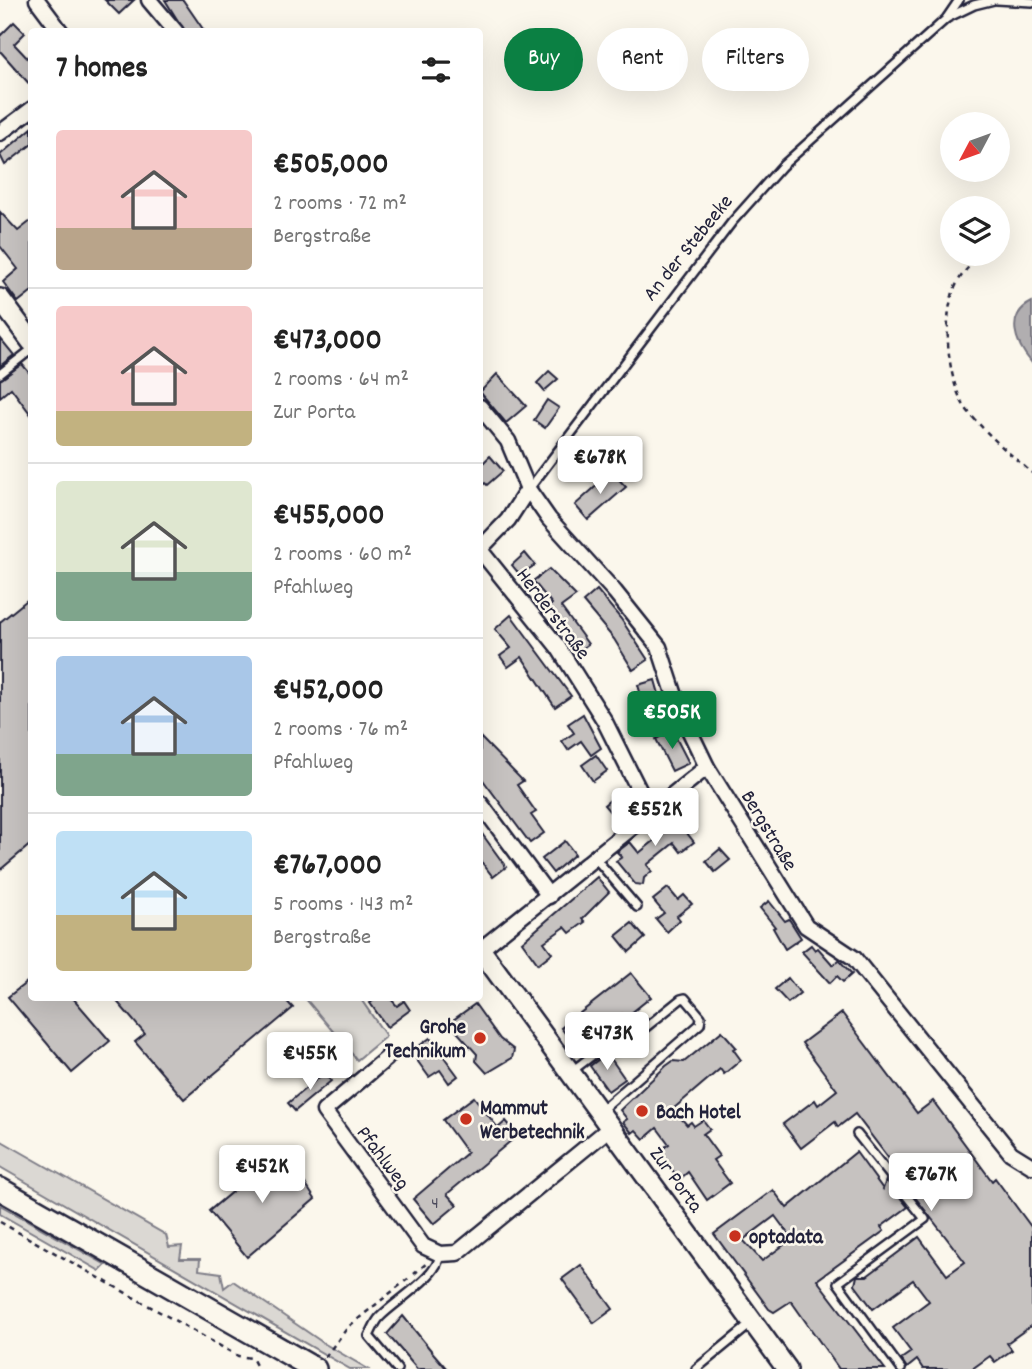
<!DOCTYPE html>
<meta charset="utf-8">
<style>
body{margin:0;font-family:Dekko,sans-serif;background:#f6f6f6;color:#222;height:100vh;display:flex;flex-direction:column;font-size:26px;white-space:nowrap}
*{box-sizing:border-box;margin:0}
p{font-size:23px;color:#767676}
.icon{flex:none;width:38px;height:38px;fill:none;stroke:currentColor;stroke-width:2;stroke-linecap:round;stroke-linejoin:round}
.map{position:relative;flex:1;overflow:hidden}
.drawer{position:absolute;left:28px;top:28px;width:455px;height:973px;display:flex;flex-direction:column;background:#fff;border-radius:7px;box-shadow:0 7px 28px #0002}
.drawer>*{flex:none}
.hud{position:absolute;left:504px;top:28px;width:422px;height:63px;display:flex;gap:14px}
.needle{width:46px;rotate:229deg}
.fabs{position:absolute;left:940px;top:112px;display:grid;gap:14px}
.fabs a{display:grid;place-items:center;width:70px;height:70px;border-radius:50%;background:#fff;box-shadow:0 7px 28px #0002;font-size:35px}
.price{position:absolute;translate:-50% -60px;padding:0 16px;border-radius:7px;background:#fff;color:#222;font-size:23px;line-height:46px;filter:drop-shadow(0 2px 4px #0008)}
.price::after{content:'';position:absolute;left:50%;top:42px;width:21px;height:16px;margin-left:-10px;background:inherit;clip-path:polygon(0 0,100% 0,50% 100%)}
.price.selected{background:#0b8043;color:#fff}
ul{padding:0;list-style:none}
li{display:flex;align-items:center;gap:21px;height:175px;padding:0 28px}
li+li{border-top:2px solid #e0e0e0}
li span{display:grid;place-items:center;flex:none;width:196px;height:140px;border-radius:7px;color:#555}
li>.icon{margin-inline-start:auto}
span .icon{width:84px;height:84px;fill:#fffc;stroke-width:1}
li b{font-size:30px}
h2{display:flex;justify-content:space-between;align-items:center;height:84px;padding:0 28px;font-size:30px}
.chip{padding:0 24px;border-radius:32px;background:#fff;box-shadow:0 7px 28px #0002;font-size:24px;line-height:63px}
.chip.selected{background:#0b8043;color:#fff}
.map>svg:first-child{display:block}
.green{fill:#dbd8d3;stroke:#7e7d87;stroke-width:2}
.water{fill:#b1aeb0;stroke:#787681;stroke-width:2}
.building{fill:#c6c2c0;stroke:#22223b;stroke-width:2;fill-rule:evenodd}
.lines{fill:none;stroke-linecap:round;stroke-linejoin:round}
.service-casing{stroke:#22223b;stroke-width:12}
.minor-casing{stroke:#22223b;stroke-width:19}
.secondary-casing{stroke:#22223b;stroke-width:24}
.primary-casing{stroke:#22223b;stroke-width:26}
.path{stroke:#22223b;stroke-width:2.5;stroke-dasharray:5 5;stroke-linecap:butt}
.service{stroke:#fbf7ec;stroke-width:7}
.minor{stroke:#fbf7ec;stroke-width:14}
.secondary{stroke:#fbf7ec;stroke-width:19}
.primary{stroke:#fbf7ec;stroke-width:21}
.poi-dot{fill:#c8321e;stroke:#fbf7ec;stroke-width:2.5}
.labels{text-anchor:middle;stroke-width:5;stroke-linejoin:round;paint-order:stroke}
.number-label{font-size:18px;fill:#4b4a5c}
.street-label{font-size:21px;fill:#22223b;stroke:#fbf7ec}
.poi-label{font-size:21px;font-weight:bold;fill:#22223b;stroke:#fbf7ec;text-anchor:start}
</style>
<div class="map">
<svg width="1032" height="1369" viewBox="0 0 1032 1369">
<rect width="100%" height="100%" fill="#fbf7ec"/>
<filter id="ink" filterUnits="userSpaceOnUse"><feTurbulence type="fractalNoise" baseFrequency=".0143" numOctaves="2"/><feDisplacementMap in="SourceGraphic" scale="14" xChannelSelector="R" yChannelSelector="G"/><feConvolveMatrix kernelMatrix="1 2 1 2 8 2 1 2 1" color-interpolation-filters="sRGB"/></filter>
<g filter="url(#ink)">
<!-- green -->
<g class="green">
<polygon points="305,998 360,998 386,1036 357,1060"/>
<polygon points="0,1140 166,1235 169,1247 182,1246 180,1259 200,1259 199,1270 221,1273 224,1288 233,1281 325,1344 368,1369 350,1369 0,1167"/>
<polygon points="0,1205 106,1265 100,1271 0,1214"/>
</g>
<!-- water -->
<path class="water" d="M1032,302v61c-16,-19 -28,-47 0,-61z"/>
<!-- building -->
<g class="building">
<polygon points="105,0 134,0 119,14"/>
<polygon points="165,0 183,0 205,32 185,32"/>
<polygon points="14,22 25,33 14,44 32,63 32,87 0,51 0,36"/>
<polygon points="32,128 32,144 5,165 0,155"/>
<polygon points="0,212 18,231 32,220 32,291 18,302 3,282 18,269 0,246"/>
<polygon points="0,338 14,355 0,366"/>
<polygon points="22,364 32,376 32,416 11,388 0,397 0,380"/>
<polygon points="549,371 558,379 544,391 537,383"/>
<polygon points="497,374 526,406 506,423 480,392"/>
<polygon points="547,400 559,408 545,428 534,420"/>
<polygon points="490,456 503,471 487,485 485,483 480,487 480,466"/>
<polygon points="612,472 626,487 588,520 575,505"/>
<polygon points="525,553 535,565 520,575 512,565"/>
<polygon points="549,569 576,596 561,607 588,644 580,650 548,608 552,604 533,581"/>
<polygon points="597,590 621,619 648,660 633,670 614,639 583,602"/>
<polygon points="32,596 32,843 0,870 0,622"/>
<polygon points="511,615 571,696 555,707 522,657 508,667 500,656 511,648 495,629"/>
<polygon points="655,680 665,715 648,720 638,685"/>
<polygon points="583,714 601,748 591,755 581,741 568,750 562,741 574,733 568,724"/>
<polygon points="669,732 673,732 689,763 672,771 656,739"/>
<polygon points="480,737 523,781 517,785 536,812 531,815 544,833 530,843 480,776"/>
<polygon points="596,755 607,771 593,781 582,765"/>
<polygon points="620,792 631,806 615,818 604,805"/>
<polygon points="683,809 692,819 683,828 694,842 681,852 674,843 647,865 652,871 644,878 643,885 635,884 616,861 622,857 617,852 630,842 639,853 665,832 660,826"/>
<polygon points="480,831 506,867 493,877 480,860"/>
<polygon points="565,841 575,854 553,873 542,859"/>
<polygon points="720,849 730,860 715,872 706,861"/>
<polygon points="597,877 609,892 582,919 585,922 570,933 565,927 544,942 552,953 538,964 522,942"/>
<polygon points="668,888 678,900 684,895 692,904 677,916 680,920 667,932 656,919 664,913 653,900"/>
<polygon points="769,901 785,921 789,919 801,938 785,949 773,928 775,927 760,908"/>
<polygon points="632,923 645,938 629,952 616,936"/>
<polygon points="811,945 815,950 818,948 833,965 839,960 852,974 843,982 837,976 830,983 802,952"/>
<polygon points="631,973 651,997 625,1018 622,1014 577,1048 561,1028"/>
<polygon points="32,978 32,998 73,998 110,1041 72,1073 8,997"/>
<polygon points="788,978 800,993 788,1003 775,989"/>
<polygon points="114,998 284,998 293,1008 184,1099 135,1042 145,1034"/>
<polygon points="377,998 390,998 397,1006 404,1001 410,1010 387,1027 370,1003"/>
<polygon points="475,1004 500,1039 514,1050 512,1058 487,1073 476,1061 477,1054 449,1023"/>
<polygon points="842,1013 917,1113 933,1101 992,1181 995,1178 1032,1228 1032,1325 1007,1343 1012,1350 995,1362 990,1356 972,1369 923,1369 917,1360 907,1368 901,1359 911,1352 893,1328 929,1301 913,1280 873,1309 855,1285 857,1276 867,1276 919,1237 947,1275 965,1262 891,1166 892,1163 855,1114 838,1127 835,1122 801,1148 783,1124 815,1100 818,1105 837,1090 802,1043"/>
<polygon points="722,1031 736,1047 733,1049 741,1060 724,1074 720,1069 673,1109 687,1125 691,1122 694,1126 703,1120 710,1129 703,1134 719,1156 713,1160 730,1183 707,1200 688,1172 680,1179 657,1153 669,1144 657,1128 644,1139 636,1130 632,1133 623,1122 627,1119 620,1110 666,1066 673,1061 684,1062"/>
<polygon points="430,1038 458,1076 449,1083 440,1070 429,1077 411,1052"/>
<polygon points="607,1053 625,1079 608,1091 590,1066"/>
<polygon points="324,1073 331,1081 295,1111 288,1103"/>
<polygon points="474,1097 498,1128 506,1121 518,1135 447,1194 457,1205 434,1224 413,1199 467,1153 443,1120"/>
<path d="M856,1152l27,37 3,-9 22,27 -27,20 3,4 -67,49 68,89h-46l-48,-68 -17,11 -5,-3 -55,-75 59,-44 14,18zM775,1216l17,23 -30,22 -19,-21z"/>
<polygon points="277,1154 302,1184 304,1182 315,1199 247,1257 209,1211"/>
<polygon points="581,1265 613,1309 594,1323 562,1279"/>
<polygon points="403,1316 434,1354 447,1369 417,1369 401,1350 387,1334"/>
</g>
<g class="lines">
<!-- service casing -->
<g class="service-casing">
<g id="service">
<polyline points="997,0 1032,2"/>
<polyline points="947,18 974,5 994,0"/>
<polyline points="0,374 32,349"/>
<polyline points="529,489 732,222 782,166 946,19 959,0"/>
<polyline points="596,859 637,907"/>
<polyline points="572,1071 606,1045 625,1044 681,999 685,998 701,1017 700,1024 600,1111"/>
<polyline points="857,1134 925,1219 838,1283 901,1369"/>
<path d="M397,1369l-28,-33c4,-7 6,-14 11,-19 15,-16 59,-41 60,-63"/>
<polyline points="696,1369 752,1323"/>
</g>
</g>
<!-- minor casing -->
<g class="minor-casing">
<g id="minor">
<polyline points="37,0 61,32"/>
<polyline points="149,0 176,32"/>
<polyline points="0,133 32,109"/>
<polyline points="480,407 508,441 528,489 549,519 615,592 659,647 680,711 707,767 806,926 854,958 1011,1153 1032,1166"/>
<polyline points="480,549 508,520 528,489"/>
<polyline points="480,550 558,647 604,720 651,814"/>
<polyline points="480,803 549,896"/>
<polyline points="480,950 707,767"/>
<polyline points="387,1058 324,1111 423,1246 440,1254 457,1253 611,1127"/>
</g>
</g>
<!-- secondary casing -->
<g class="secondary-casing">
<g id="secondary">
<polyline points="0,299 32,342"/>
<polyline points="480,949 787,1369"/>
</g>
</g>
<!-- primary casing -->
<g class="primary-casing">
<polyline id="primary" points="0,1189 315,1369"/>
</g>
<!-- path -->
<g class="path">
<path d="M983,254c-14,11 -26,24 -31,42 -9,29 -4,89 15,114 18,23 43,44 65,63"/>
<polyline points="0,1222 238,1356 252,1358 258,1369"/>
<polyline points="414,1274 427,1263"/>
<polyline points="325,1357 348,1327 409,1278"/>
</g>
<!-- service -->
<use href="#service" class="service"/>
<!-- minor -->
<use href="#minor" class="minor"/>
<!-- secondary -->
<use href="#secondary" class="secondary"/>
<!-- primary -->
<use href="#primary" class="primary"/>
</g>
</g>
<!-- markers -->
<g class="poi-dot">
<circle cx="480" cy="1038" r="7"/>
<circle cx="642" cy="1111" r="7"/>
<circle cx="466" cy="1119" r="7"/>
<circle cx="735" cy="1236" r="7"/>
</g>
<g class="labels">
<!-- number labels -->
<g class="number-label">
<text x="435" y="1208">4</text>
</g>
<!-- street labels -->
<g class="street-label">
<text transform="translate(687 247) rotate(-51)" y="7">An der Stebeeke</text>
<text transform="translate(554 613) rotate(53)" y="7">Herderstraße</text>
<text transform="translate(770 830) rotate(59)" y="7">Bergstraße</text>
<text transform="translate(384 1157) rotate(53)" y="7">Pfahlweg</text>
<text transform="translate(677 1179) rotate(54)" y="7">Zur Porta</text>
</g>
<!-- poi labels -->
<g class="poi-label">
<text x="466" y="1033" text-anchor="end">Grohe<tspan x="466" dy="24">Technikum</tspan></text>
<text x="480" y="1114">Mammut<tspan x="480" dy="24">Werbetechnik</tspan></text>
<text x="656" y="1118">Bach Hotel</text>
<text x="749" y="1243">optadata</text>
</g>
</g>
</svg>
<div class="fabs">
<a><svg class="needle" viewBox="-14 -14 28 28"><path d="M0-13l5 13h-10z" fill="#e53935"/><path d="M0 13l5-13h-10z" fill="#767676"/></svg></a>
<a><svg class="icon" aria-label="layers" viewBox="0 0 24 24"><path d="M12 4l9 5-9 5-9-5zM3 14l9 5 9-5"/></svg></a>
</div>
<b class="price" style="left:600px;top:496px">€678K</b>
<b class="price selected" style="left:672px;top:751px">€505K</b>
<b class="price" style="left:655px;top:848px">€552K</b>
<b class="price" style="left:607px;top:1072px">€473K</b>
<b class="price" style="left:310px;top:1092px">€455K</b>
<b class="price" style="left:262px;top:1205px">€452K</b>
<b class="price" style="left:931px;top:1213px">€767K</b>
<div class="hud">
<a class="chip selected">Buy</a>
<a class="chip">Rent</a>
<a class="chip">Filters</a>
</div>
<section class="drawer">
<h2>7 homes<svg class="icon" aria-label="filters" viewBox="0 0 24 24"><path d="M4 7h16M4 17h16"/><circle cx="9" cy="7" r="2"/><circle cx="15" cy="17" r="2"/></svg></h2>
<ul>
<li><span style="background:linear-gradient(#f6c9c9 70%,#b9a48a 0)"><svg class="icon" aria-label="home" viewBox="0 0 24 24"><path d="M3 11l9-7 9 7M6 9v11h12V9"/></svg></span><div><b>€505,000</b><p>2 rooms · 72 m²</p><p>Bergstraße</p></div></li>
<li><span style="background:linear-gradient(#f6c9c9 75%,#c2b280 0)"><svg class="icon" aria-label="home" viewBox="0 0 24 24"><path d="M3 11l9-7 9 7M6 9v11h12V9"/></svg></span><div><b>€473,000</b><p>2 rooms · 64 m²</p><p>Zur Porta</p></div></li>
<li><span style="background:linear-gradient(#dfe7d0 65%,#7fa58c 0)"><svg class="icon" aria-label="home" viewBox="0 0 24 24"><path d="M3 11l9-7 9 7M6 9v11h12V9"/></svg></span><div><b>€455,000</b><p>2 rooms · 60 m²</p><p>Pfahlweg</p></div></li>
<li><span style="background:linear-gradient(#a9c7e8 70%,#7fa58c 0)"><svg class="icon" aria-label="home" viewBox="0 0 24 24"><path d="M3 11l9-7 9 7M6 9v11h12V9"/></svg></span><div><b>€452,000</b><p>2 rooms · 76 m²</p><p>Pfahlweg</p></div></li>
<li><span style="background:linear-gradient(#bfe0f5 60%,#c2b280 0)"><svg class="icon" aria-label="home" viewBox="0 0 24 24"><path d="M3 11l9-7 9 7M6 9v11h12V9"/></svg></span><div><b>€767,000</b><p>5 rooms · 143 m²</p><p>Bergstraße</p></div></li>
</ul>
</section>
</div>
